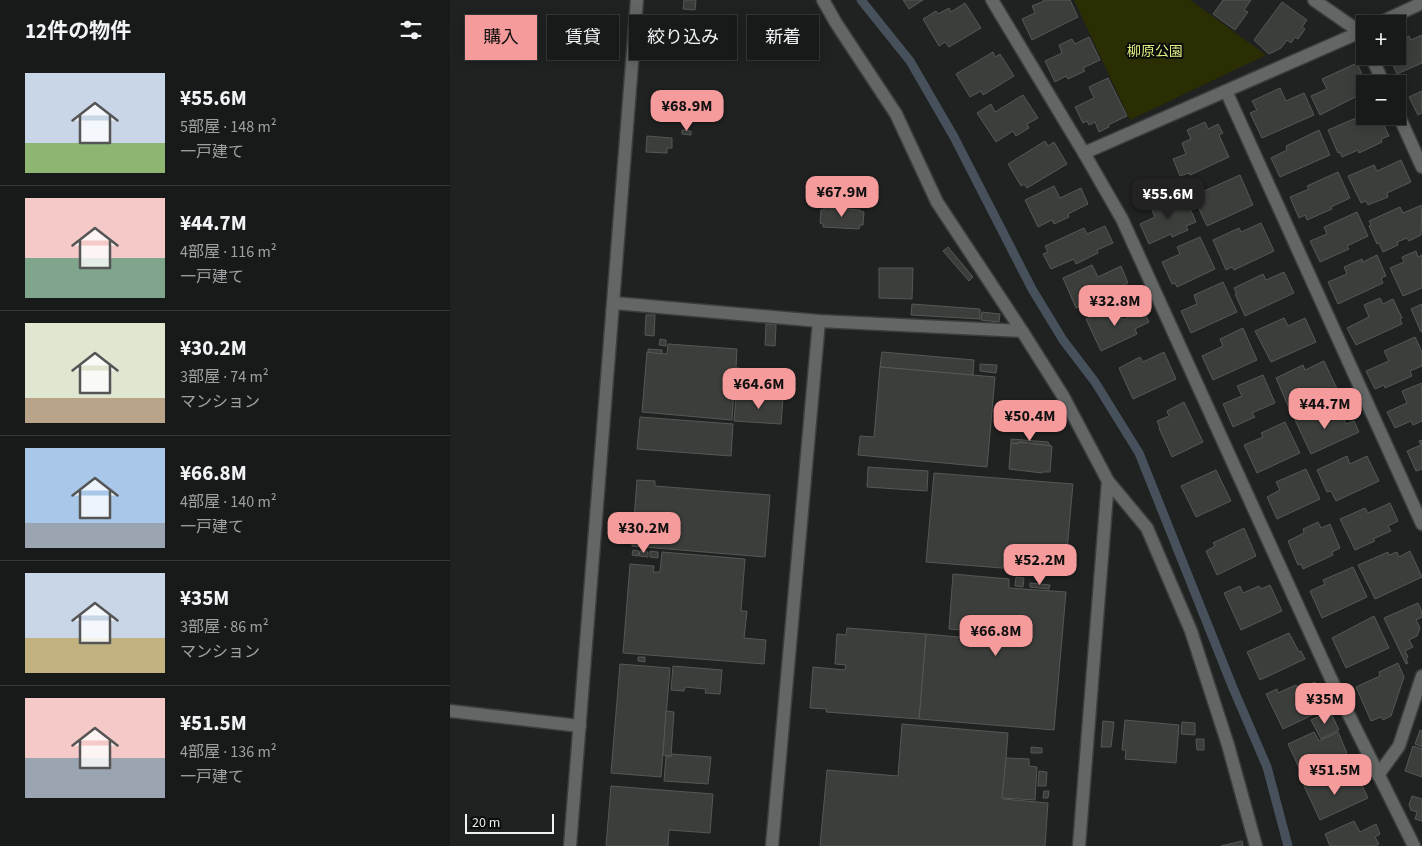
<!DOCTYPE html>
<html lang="ja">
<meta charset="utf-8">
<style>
body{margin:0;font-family:"Source Sans 3","Noto Sans JP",sans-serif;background:#202322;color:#f1f3f6;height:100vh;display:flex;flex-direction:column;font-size:19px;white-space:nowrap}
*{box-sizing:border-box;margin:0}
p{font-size:16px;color:#9ea1a2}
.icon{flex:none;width:28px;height:28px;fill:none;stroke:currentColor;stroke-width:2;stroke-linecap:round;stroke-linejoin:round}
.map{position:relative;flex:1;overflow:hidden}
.drawer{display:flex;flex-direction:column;background:#171a19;width:450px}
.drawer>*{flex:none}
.guide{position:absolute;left:15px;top:15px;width:475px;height:45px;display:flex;gap:10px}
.buttons{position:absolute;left:906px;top:15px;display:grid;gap:10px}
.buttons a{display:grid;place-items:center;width:50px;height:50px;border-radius:0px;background:#171a19;box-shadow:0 2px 12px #0003,0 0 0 1px #363838;font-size:25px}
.scale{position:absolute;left:15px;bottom:12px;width:89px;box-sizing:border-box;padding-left:5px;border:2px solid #eef1f0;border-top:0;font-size:14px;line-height:18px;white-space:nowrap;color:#eef1f0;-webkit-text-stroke:4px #0a0b0b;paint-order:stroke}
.price{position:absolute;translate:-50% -42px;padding:0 11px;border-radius:10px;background:#f59b9b;color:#111;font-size:16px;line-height:32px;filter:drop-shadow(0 1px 2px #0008)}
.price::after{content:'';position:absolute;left:50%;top:30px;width:15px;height:11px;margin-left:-8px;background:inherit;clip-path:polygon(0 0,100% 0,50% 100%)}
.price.on{background:#222;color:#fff}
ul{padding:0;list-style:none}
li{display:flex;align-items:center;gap:15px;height:125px;padding:0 25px}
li+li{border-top:1px solid #363838}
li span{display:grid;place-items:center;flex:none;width:140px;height:100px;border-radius:0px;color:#555}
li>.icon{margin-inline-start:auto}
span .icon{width:60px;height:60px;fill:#fffc;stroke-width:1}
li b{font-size:21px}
h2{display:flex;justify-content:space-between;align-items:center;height:60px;padding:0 25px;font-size:21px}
.tag{padding:0 18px;border-radius:0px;background:#171a19;box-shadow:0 2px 12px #0003,0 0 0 1px #363838;font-size:18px;line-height:45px}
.tag.on{background:#f59b9b;color:#111}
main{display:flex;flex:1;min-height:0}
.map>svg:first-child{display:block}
.green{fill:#2b2e03}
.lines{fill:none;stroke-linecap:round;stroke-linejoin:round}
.stream{stroke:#47515b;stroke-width:9}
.building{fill:#3b3e3b;stroke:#555855}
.minor-casing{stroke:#3b3e3d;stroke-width:15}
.minor{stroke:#626665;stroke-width:12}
.labels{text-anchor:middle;stroke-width:4;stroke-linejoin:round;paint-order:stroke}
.park-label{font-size:14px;fill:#e0ed7f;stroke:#0a0b0b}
</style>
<main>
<section class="drawer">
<h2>12件の物件<svg class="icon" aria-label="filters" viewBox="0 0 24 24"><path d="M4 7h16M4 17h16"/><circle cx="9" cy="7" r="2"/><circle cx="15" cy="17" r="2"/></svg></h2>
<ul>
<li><span style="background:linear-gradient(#c9d6e8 70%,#8fb573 0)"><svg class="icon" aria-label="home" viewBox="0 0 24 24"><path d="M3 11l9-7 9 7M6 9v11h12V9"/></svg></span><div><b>¥55.6M</b><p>5部屋 · 148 m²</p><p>一戸建て</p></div></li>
<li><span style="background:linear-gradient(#f6c9c9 60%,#7fa58c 0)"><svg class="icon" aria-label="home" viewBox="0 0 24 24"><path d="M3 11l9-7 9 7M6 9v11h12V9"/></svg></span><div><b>¥44.7M</b><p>4部屋 · 116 m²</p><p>一戸建て</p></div></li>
<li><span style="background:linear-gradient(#dfe7d0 75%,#b9a48a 0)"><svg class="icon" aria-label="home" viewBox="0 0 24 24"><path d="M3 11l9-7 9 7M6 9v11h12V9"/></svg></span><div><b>¥30.2M</b><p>3部屋 · 74 m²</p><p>マンション</p></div></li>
<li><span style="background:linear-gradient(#a9c7e8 75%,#9aa5b1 0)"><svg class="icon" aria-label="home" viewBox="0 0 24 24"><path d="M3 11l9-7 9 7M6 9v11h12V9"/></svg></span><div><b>¥66.8M</b><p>4部屋 · 140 m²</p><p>一戸建て</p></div></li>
<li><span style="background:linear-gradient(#c9d6e8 65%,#c2b280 0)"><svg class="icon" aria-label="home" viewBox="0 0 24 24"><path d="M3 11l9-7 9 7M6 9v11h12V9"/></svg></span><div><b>¥35M</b><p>3部屋 · 86 m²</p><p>マンション</p></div></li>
<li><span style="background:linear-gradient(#f6c9c9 60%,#9aa5b1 0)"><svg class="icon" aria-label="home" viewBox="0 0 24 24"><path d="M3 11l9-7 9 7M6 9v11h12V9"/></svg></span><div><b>¥51.5M</b><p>4部屋 · 136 m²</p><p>一戸建て</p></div></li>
</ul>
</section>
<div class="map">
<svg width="972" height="846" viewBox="0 0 972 846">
<rect width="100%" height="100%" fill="#1f2221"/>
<!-- green -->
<polygon class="green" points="624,0 740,0 816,55 680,120"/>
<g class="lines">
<!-- stream -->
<polyline class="stream" points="411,0 460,61 504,137 582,289 613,340 645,382 689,453 783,688 817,767 838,846"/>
</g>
<!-- building -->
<g class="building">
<polygon points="234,0 246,0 245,10 233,9"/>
<polygon points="453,0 473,0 459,9"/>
<polygon points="593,0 620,0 628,17 582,40 572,19 585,13 582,6 594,1"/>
<polygon points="773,0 801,0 794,10 798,12 785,30 763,14"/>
<polygon points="832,2 857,20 852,27 855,29 848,39 845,37 841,43 837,40 831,48 819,54 804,40"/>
<polygon points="515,3 531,28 499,47 495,42 489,46 473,19 486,11 488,14 499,8 501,12"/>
<polygon points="972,35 972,63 947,74 939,56 948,56 948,41 959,36 961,40"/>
<polygon points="639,37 650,60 633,68 635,71 618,79 616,76 605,82 595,61 612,53 609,45 622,39 625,44"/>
<polygon points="543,52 545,57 550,54 564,76 533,95 531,91 520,97 506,74"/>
<polygon points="907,63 916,84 915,92 870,115 861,96 877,89 872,79"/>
<polygon points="658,78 677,116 658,125 659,127 649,132 645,122 639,125 637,121 633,123 625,107 644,98 639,87"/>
<polygon points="830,88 836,101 854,93 864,115 812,138 800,113 807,110 802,101"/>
<polygon points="972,91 972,113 968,115 959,97"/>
<polygon points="573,95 588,118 577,124 579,128 566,136 563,131 546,142 527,113 541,104 545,112"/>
<polygon points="924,116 930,116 939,136 931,139 932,142 909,153 908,150 892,157 890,152 888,153 878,130 906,118 909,123"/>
<polygon points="755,122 758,129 768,124 773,133 769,135 779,157 740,175 739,173 730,176 723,159 736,154 732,143 741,139 737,130"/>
<polygon points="232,130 241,131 241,135 232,134"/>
<polygon points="869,130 880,155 830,177 821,158 837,150 836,146"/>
<polygon points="197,136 222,138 222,148 217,148 217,153 196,152"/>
<polygon points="595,141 598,146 604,142 617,164 577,188 574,184 571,186 558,164"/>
<polygon points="951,160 961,182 937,193 938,197 918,205 916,201 911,203 898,176 924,165 927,171"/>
<polygon points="888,172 900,198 881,207 882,209 857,220 855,215 849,218 840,197 859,189 857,186"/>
<polygon points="790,175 803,205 757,226 743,196"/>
<polygon points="604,186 610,198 631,188 638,204 618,214 619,217 604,224 602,220 588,227 575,200"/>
<polygon points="728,196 733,206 738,204 746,222 736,226 738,230 722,237 721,234 699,244 690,224 705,217 701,208"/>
<polygon points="972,205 971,235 959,241 957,238 947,242 948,245 933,252 929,243 927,244 919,226 921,225 919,221 950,207 953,213"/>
<polygon points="374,207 410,210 410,211 414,212 413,225 410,225 409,229 373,227 373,224 370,223 371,210 374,210"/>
<polygon points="907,212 918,236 897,246 899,249 870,262 860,241 877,234 874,227"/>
<polygon points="811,223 824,251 784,270 782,267 776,270 763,240 789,228 791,232"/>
<polygon points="655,226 663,243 647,250 648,253 626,264 624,259 601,269 593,254 598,252 595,246 634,228 637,234"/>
<polygon points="750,237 765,269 727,287 725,283 722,284 712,262 730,254 727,247"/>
<polygon points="498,247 523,277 519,281 493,251"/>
<polygon points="966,251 968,257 972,255 972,288 953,296 940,268 954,262 952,257"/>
<polygon points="927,255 936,276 931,278 933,283 888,304 878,282 897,274 894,267 912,259 913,262"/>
<polygon points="642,265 648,277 671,266 678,283 648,297 650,301 633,309 631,306 626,308 613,278"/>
<polygon points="429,268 463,268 462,299 429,298"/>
<polygon points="834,272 844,293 795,316 785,294 787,294 784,288 813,274 816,280"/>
<polygon points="773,282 787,312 741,333 731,311 747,304 744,295"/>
<polygon points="930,298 933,304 943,299 952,318 950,319 952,324 906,345 897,328 919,317 914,305"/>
<polygon points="462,304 530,309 530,319 461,315"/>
<polygon points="972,304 972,332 971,332 961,309"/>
<polygon points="666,305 673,320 693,310 699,322 685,329 687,334 651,351 636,319"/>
<polygon points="532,312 550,314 549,322 531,320"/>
<polygon points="196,315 205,315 204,336 195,335"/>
<polygon points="834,318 838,326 855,318 866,342 821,362 805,331"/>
<polygon points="316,324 326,325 325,346 315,345"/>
<polygon points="793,328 807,360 763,380 752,356 773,346 770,339"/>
<polygon points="965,337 972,352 972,366 960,371 962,376 935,388 934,385 925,389 916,371 939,361 934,351"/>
<polygon points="210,339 216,340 216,346 209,345"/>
<polygon points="218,344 287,349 286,368 290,368 288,392 284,391 282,420 192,412 197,352 217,354"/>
<polygon points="198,349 212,350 212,354 198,352"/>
<polygon points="432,352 524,360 523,375 430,367"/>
<polygon points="714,352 726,379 683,399 669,368 690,357 693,362"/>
<polygon points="874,361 888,391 851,408 849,403 839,408 826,378 853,365 855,370"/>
<polygon points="530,364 547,365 546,373 530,371"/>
<polygon points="430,367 545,377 537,467 408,455 410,436 424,437"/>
<polygon points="813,375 825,403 802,413 805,417 783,427 773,404 792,396 787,386"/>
<polygon points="972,383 972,421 963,425 961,421 945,428 937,412 957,403 952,391"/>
<polygon points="286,397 333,399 331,424 284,421"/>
<polygon points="734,402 753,442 722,457 709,428 710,428 707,421 719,416 717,411"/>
<polygon points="879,410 881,414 890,410 896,424 904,421 909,432 861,454 845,420 864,412 866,415"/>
<polygon points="190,417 283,424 281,456 187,449"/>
<polygon points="835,422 850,453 807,473 794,445 813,437 811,433"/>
<polygon points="561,439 598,442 600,446 568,442 568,444 561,443"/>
<polygon points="972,440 972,469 966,471 957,451 971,445 969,441"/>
<polygon points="568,442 602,446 600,472 592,472 592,473 559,469 561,443 568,444"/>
<polygon points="897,456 900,464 917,456 929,481 886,501 881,491 877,492 867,470"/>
<polygon points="418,467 478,471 477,491 417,487"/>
<polygon points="856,469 870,499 827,519 817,497 830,490 826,482"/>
<polygon points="766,470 781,501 746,517 731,486"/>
<polygon points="484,473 623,484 615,573 476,562"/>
<polygon points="187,480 205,481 205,486 320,495 315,557 182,546"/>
<polygon points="940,503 948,521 938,526 941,531 923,539 925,541 905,550 890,519 915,508 918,513"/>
<polygon points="868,522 871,528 880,524 890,548 882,552 883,555 853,569 851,564 848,565 838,541 854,533 853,529"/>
<polygon points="794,528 806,556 767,575 756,551 765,546 763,543"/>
<polygon points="183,550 189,551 188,556 182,555"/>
<polygon points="190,551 198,552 198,557 189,556"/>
<polygon points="200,551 208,552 208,558 200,557"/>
<polygon points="960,551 972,577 925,599 908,565 938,552 939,555 947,552 949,557"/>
<polygon points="212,552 295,559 291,611 297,611 294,638 316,640 314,664 173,653 180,564 204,566 203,572 210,572"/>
<polygon points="903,567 917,597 872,618 860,591 875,584 873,580"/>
<polygon points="503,574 559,579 559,588 616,592 604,730 469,719 476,634 551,641 552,633 499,629"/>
<polygon points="566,577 574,578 573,587 565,586"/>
<polygon points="580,583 600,585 599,589 580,587"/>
<polygon points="820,585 832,611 791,630 774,593 790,586 793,593 809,586 811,589"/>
<polygon points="968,603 972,612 972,617 966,620 970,628 967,636 959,640 963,647 955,651 958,657 956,659 958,663 956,664 934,618"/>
<polygon points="924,616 939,648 896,668 882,638"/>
<polygon points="397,628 476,634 469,719 376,712 377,709 360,708 363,667 395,670 396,665 385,664 387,634 396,635"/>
<polygon points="839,633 849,652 851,651 855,659 810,680 797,652"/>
<polygon points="188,657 195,657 195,662 188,661"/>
<polygon points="948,663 954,677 941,716 933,720 931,717 921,721 906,687 930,676 929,672"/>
<polygon points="170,664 220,668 211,777 161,773"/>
<polygon points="223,666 272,670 270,694 255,693 256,689 235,687 234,691 221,690"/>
<polygon points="865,682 877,708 833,729 816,694 827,689 828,693 846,685 848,690"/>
<polygon points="216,711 224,712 221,756 213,755"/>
<polygon points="880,711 889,730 871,739 861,720"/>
<polygon points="675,720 729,725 726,763 675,759 676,750 672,750"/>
<polygon points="653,721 664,722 661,747 651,747"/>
<polygon points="732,722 745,723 745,735 731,734"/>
<polygon points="452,724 558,733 553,799 598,803 595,846 370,846 377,770 448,776"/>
<polygon points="970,730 972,731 972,747 965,744"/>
<polygon points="864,732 869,741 888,732 897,753 852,774 838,744"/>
<polygon points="746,739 754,739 754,750 747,750"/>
<polygon points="963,746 972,749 972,777 955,771"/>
<polygon points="581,747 592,748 592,753 581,753"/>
<polygon points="222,754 261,757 258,784 214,781 216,756 221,757"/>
<polygon points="556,758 579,759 579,766 587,767 585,800 552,798"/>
<polygon points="589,771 597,772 596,786 588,786"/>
<polygon points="886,777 890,785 908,777 918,798 870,820 854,786 871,779 873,783"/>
<polygon points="161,786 263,794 260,833 219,830 218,846 156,846"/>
<polygon points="594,791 599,791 598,798 593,798"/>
<polygon points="962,796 972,799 972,821 965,819 967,812 961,810 959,805"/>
<polygon points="904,821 910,832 926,824 930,834 925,837 929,844 925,846 880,846 875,834"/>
<polygon points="792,841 793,846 771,846"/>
</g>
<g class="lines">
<!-- minor casing -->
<g class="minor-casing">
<g id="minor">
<polyline points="373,0 386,23 446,114 487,202 572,331 613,396 658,481 629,846"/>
<polyline points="542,0 634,153 672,219 882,681 964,846"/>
<polyline points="864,0 910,32 915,42"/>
<polyline points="927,24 972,3"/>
<polyline points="921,56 934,84"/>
<polyline points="776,91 972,524"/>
<polyline points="948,114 972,167"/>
<polyline points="634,153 915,30"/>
<polyline points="164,303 369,321 572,331"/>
<polyline points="658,481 697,528 741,631 778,745 806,846"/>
<polyline points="0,711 130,726"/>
<polyline points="928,775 949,746 972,676"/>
<polyline points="120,846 187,0"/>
<polyline points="322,846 369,321"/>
</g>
</g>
<!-- minor -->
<use href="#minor" class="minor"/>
</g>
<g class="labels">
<!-- park labels -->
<g class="park-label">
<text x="705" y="56">柳原公園</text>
</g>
</g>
</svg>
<div class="buttons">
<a>+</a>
<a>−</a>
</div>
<div class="scale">20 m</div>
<b class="price" style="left:237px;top:132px">¥68.9M</b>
<b class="price" style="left:392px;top:218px">¥67.9M</b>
<b class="price on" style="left:718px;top:220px">¥55.6M</b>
<b class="price" style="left:665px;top:327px">¥32.8M</b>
<b class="price" style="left:309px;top:410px">¥64.6M</b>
<b class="price" style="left:875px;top:430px">¥44.7M</b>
<b class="price" style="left:580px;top:442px">¥50.4M</b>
<b class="price" style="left:194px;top:554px">¥30.2M</b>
<b class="price" style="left:590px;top:586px">¥52.2M</b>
<b class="price" style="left:546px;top:657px">¥66.8M</b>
<b class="price" style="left:875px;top:725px">¥35M</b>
<b class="price" style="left:885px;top:796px">¥51.5M</b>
<div class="guide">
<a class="tag on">購入</a>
<a class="tag">賃貸</a>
<a class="tag">絞り込み</a>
<a class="tag">新着</a>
</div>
</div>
</main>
